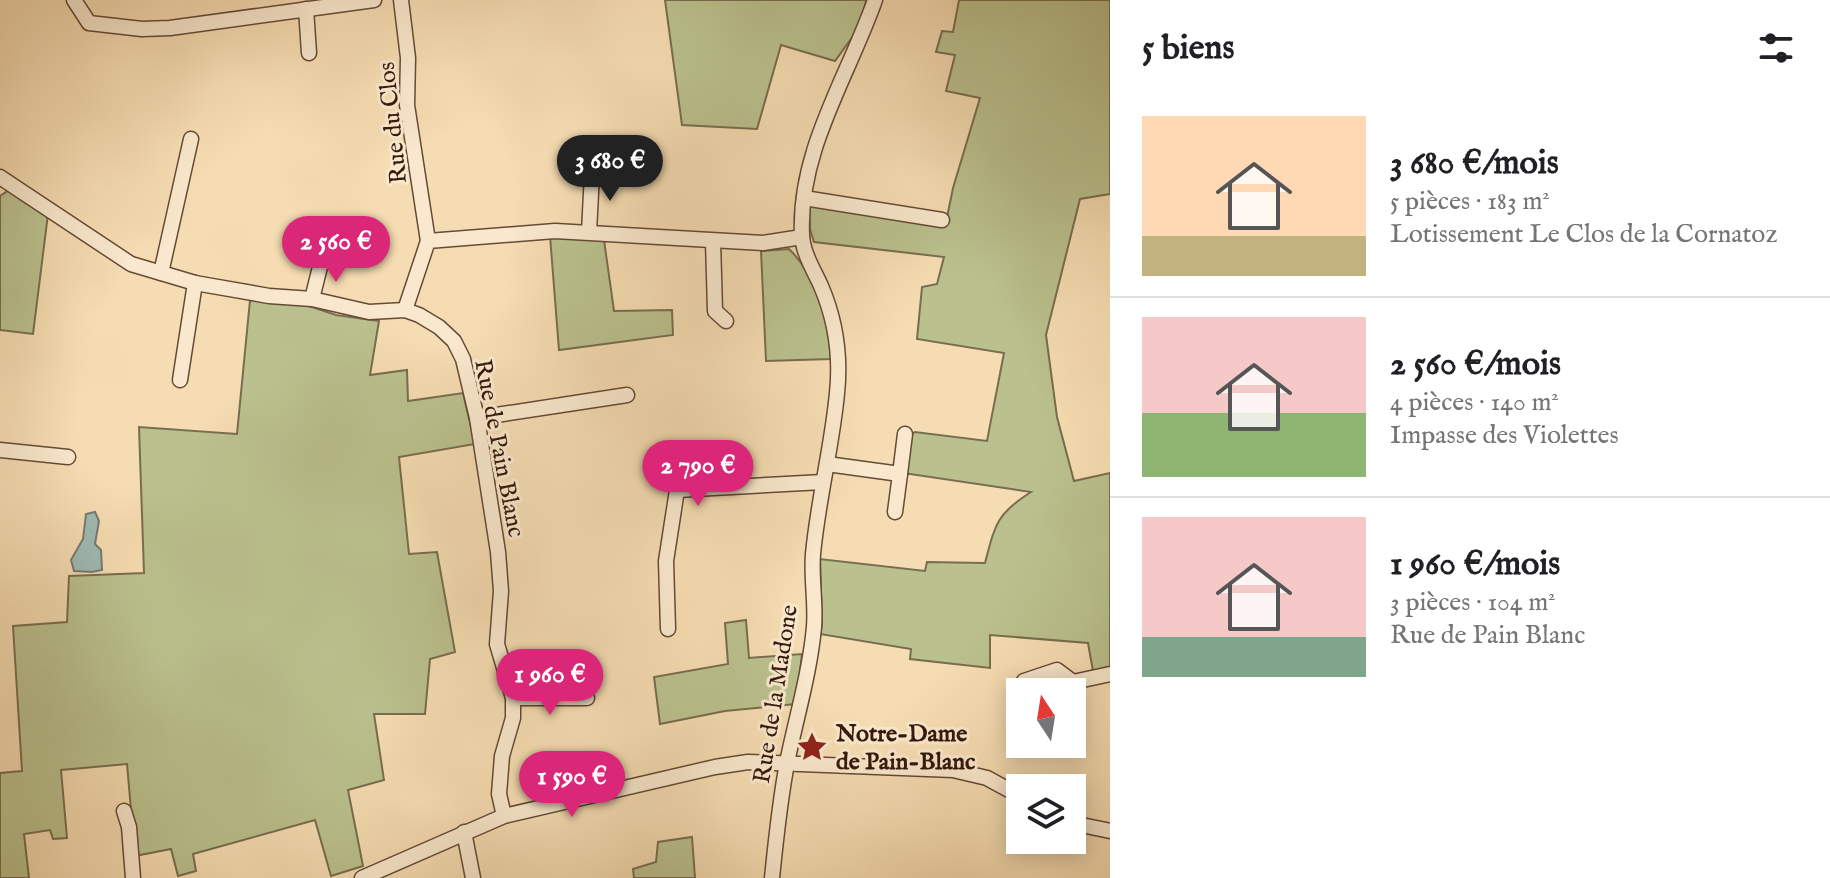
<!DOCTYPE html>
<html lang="fr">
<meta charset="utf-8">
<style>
body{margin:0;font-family:"IM FELL English",serif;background:#f2f2f2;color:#202124;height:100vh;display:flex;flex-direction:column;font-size:30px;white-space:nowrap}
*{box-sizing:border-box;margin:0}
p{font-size:26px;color:#757577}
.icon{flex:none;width:44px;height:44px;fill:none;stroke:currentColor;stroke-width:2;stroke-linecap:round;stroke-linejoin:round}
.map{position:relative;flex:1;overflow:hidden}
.drawer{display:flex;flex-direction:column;background:#fff;width:720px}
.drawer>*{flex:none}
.needle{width:52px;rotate:348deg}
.buttons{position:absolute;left:1006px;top:678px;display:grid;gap:16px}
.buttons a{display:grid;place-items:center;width:80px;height:80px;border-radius:0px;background:#fff;box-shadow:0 4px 20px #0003;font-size:40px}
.price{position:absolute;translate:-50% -68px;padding:0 18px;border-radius:28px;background:#db2777;color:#fff;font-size:26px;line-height:52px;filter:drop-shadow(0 2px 4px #0008)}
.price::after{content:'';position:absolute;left:50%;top:48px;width:24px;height:18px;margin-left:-12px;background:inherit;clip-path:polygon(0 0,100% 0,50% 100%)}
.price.current{background:#222;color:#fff}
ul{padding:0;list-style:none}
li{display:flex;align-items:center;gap:24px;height:200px;padding:0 32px}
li+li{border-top:2px solid #e0e0e0}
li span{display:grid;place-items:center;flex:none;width:224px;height:160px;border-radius:0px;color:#555}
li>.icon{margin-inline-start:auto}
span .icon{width:96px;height:96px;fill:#fffc;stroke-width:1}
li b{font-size:34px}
h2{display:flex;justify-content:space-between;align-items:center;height:96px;padding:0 32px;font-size:34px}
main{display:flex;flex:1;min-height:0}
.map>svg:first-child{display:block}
.green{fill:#bac18e;stroke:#786d4e;stroke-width:2}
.water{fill:#9ebab4;stroke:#747a71;stroke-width:2}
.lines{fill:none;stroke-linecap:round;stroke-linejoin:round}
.minor-casing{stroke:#654a36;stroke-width:17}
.minor{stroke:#f9e8cd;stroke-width:14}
.labels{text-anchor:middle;stroke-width:6;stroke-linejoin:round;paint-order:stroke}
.street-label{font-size:24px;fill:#35190d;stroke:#f9e8cd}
.poi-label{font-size:24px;font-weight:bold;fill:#35190d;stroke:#f9e8cd;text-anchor:start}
</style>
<main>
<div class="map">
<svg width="1110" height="878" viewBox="0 0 1110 878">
<rect width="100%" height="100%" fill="#f6dcb2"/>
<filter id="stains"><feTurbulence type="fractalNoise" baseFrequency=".0025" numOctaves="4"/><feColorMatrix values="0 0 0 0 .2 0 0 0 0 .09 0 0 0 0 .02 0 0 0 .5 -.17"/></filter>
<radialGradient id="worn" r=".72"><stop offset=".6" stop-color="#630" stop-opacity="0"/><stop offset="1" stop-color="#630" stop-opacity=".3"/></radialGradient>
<!-- green -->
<g class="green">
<polygon points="665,0 865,0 866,1 861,25 835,61 781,45 757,129 682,125"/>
<path d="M959,0h151v194l-30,5 -34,136 11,82 17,64 36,-8v194l-17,4 -5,-28 -98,-8v33l-80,-9 1,-10 -91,-15 2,-9 -2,-66 105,12 2,-9 58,1c10,-38 11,-49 46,-71l-128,-19 6,-37 6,-4 72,9 17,-88 -87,-14 5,-52 15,-3 7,-27 -130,-15 -4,-13 -1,-27 137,20 7,-34 27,-90 -34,-7 9,-36 -19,-3 6,-21 11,1z"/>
<polygon points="9,190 48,214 33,334 0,330 0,196"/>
<polygon points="550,236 604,240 614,311 672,310 673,335 559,350"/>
<path d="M789,249c29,28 39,70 42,110l-65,2 -5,-110z"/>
<polygon points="250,300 309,306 336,315 379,321 370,375 407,370 408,401 463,393 475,444 399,457 409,554 437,552 455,652 430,659 425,714 374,714 384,780 348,790 363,866 331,876 315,820 193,854 196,871 178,876 171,849 135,856 127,764 61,770 67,838 53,839 50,830 24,834 29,878 0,878 0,773 22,771 13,626 67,622 69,576 144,573 139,427 237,434"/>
<polygon points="746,620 749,658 802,654 796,704 725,711 660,724 654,677 728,664 725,623"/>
<polygon points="692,837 695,878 634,878 633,869 656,862 658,842"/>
</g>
<!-- water -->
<polygon class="water" points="95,512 99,521 95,544 101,550 102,570 92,572 74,571 71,560 83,539 86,514"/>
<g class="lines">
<!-- minor casing -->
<g class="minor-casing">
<g id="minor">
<polyline points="74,0 89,23 142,29 170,28 374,0"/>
<polyline points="401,0 408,58 407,105 428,241"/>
<polyline points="306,9 309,53"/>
<polyline points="0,177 131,264 195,283 269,296 312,299 369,312 405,310 419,315 439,327 454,341 463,359 477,418 498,552 501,591 497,644 513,698 513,718 502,756 499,794 504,816"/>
<polyline points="804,198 942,220"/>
<polyline points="589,232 593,154 604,155"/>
<polyline points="713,241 715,311 726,321"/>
<polyline points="161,273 191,139"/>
<polyline points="312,299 325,247 334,247"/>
<polyline points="405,310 428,241 555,231 763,243 802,237"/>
<polyline points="180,380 195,283"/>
<polyline points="477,418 627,395"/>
<polyline points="0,450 68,457"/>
<polyline points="827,464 900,474 905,434"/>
<polyline points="677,490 681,455"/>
<polyline points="895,512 900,474"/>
<polyline points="668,629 666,561 677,490 823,482"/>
<polyline points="1024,681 1057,670 1073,682 1110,674"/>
<polyline points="513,698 587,698"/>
<polyline points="124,811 129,827 133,878"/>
<polyline points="1072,823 1110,831"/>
<polyline points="464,832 473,878"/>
<polyline points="362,878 504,816 715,767 748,762 953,770 987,778 1020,796"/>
<path d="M772,878c4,-40 8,-80 16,-120 9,-43 22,-87 26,-131 2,-24 -3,-49 -1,-73 5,-54 19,-107 24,-161 4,-38 -1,-72 -16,-107 -7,-16 -18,-32 -19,-51 -4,-84 46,-158 73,-235"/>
</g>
</g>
<!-- minor -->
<use href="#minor" class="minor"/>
</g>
<!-- icons -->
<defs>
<g id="sight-bare" transform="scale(2.4)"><path d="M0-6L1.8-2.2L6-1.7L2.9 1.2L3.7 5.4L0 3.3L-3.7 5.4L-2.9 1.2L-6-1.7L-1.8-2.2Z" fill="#8f2418" stroke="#f9e8cd" stroke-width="2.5" paint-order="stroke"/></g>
</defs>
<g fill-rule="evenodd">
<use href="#sight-bare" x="812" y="747"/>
</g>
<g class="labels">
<!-- street labels -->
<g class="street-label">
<text transform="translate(392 123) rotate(-96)" y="8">Rue du Clos</text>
<text transform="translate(500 448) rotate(79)" y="8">Rue de Pain Blanc</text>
<text transform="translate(775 694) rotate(-81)" y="8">Rue de la Madone</text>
</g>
<!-- poi labels -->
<g class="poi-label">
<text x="836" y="741">Notre-Dame<tspan x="836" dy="28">de Pain-Blanc</tspan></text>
</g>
</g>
<rect width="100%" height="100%" filter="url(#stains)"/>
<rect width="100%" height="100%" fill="url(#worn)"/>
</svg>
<div class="buttons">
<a><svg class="needle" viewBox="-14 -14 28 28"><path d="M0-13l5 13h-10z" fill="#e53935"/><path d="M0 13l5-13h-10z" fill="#757577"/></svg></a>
<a><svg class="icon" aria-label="layers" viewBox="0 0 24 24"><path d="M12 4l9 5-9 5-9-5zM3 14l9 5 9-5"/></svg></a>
</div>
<b class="price current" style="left:610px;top:203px">3 680 €</b>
<b class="price" style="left:336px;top:284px">2 560 €</b>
<b class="price" style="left:698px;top:508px">2 790 €</b>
<b class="price" style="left:550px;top:717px">1 960 €</b>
<b class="price" style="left:572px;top:819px">1 590 €</b>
</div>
<section class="drawer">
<h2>5 biens<svg class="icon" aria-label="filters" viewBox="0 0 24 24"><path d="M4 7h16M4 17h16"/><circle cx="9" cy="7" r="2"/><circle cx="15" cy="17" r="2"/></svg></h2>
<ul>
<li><span style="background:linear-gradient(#ffd9b3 75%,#c2b280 0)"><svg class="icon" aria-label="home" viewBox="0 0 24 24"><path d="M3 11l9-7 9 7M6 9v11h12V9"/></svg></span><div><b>3 680 €/mois</b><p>5 pièces · 183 m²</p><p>Lotissement Le Clos de la Cornatoz</p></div></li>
<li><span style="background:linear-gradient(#f6c9c9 60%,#8fb573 0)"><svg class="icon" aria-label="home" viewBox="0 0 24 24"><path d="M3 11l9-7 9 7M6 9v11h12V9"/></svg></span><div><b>2 560 €/mois</b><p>4 pièces · 140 m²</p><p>Impasse des Violettes</p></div></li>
<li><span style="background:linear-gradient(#f6c9c9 75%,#7fa58c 0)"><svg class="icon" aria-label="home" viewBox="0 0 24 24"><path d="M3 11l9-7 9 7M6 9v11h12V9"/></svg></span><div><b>1 960 €/mois</b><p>3 pièces · 104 m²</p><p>Rue de Pain Blanc</p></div></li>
</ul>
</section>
</main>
